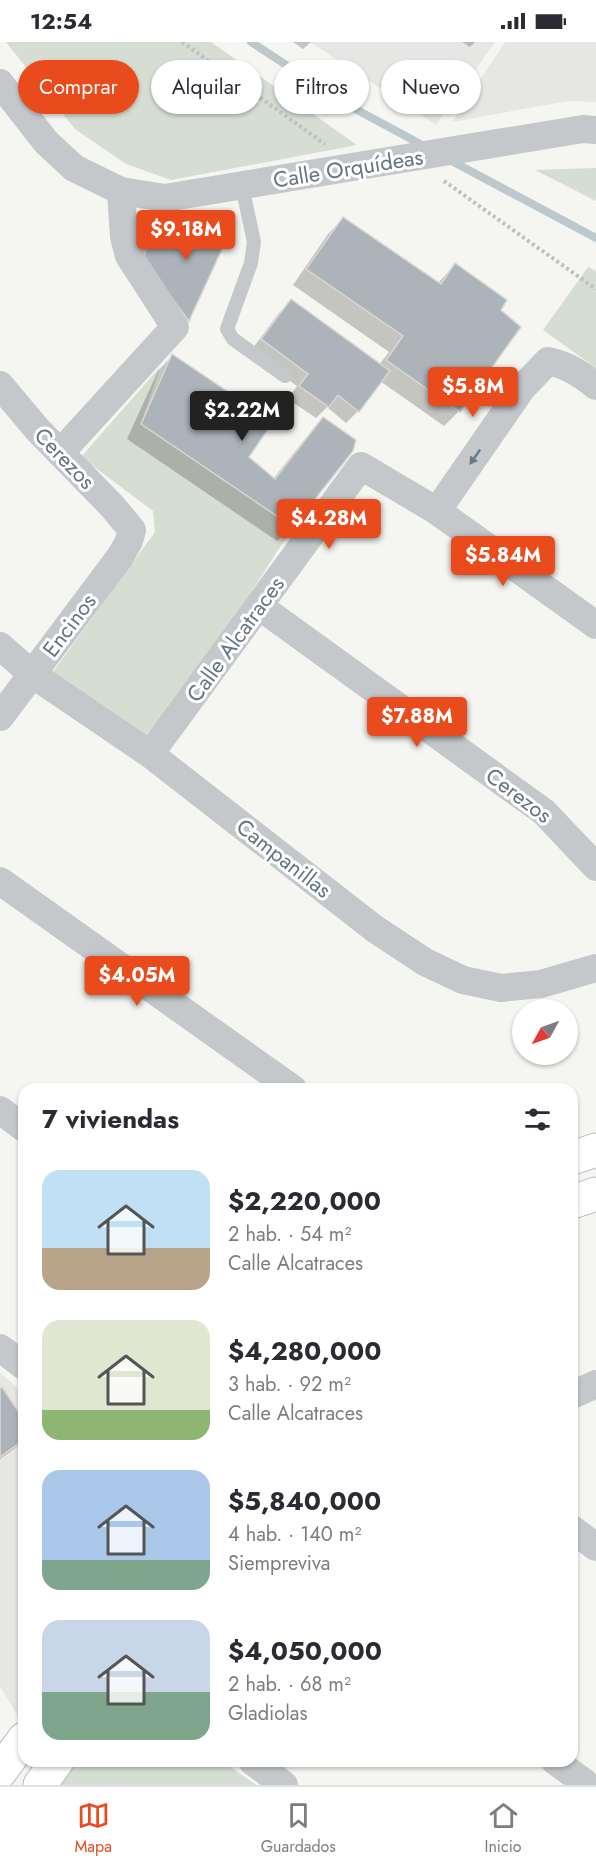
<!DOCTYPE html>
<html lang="es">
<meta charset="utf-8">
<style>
body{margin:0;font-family:Jost,sans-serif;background:#f2f2f3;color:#2b2b33;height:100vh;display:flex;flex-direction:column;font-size:22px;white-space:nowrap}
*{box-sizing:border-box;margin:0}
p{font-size:20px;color:#7c7c81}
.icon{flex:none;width:33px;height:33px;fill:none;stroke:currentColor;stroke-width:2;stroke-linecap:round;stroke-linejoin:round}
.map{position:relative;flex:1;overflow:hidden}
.side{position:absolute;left:18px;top:1041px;width:560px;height:684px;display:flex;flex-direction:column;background:#fff;border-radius:18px;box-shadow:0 2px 4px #0004}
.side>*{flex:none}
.guide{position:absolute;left:18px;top:18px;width:561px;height:54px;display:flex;gap:12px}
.needle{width:39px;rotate:230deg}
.tools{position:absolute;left:512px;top:957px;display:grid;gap:12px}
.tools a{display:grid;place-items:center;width:66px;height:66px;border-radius:50%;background:#fff;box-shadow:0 2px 4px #0004;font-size:30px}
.price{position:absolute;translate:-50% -51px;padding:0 14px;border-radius:6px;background:#ea4b1d;color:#fff;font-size:20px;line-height:39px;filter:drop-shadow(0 2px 3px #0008)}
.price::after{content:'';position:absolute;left:50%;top:36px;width:18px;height:14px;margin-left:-9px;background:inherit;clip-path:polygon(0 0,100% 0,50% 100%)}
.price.current{background:#222;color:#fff}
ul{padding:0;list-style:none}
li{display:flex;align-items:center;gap:18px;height:150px;padding:0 24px}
li span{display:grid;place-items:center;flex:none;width:168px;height:120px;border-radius:18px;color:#555}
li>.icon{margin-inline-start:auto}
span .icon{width:72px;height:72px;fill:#fffc;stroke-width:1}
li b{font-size:26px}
h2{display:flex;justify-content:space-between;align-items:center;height:72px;padding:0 24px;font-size:26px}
.tag{padding:0 21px;border-radius:27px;background:#fff;box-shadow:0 2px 4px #0004;font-size:21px;line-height:54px}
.tag.current{background:#ea4b1d;color:#fff}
.status{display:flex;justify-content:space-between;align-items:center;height:42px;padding:0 30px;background:#fff;direction:ltr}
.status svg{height:16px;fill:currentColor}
.menu{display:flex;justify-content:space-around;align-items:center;height:84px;border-top:2px solid #e1e1e2;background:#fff;font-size:16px;color:#7c7c81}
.menu a{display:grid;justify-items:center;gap:3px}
.menu .current{color:#ea4b1d}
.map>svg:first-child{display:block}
.built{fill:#e6e7e5}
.green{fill:#d6ddd2}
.shadow{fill:#0003}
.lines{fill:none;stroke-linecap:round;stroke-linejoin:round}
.stream{stroke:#bcc8cc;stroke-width:8}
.building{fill:#acb4b9;stroke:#d7d7d4;stroke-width:1.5}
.secondary-casing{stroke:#b4babe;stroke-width:35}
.path{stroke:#bec0c2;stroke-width:4;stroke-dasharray:3 3;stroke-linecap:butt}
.lane{stroke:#c5c8cb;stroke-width:14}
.street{stroke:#c5c8cb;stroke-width:28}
.secondary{stroke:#fff;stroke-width:33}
.oneway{fill:#687988}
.labels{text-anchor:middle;stroke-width:6;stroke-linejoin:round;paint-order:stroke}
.street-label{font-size:22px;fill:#637584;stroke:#fff}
</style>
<div class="status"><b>12:54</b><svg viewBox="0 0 49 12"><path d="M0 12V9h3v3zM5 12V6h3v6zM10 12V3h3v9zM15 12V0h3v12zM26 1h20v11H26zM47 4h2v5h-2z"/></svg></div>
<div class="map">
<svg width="596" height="1743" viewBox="0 0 596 1743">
<rect width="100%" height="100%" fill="#f5f5f1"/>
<!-- built -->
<g class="built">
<polygon points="310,0 495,0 436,83"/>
<polygon points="505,0 596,0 596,60 568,59 452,80"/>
<polygon points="0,1331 24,1351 24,1673 20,1678 0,1644"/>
</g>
<!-- green -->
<g class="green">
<polygon points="6,0 211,0 357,103 171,138 126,122 75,87"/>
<polygon points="596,126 596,159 535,128"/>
<polygon points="588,225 596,229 596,326 543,288"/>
<polygon points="160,325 141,382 293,485 242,564 141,700 50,634 155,490 153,469 81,415"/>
<polygon points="71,1719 222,1719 256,1743 54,1743"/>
</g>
<!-- shadow -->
<g class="shadow">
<polygon points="293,0 311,0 303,7"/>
<polygon points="462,0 475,0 470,5"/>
<polygon points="343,177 438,241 455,223 499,269 519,285 459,369 444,384 380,339 358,369 346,381 327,365 316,376 288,357 297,344 250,310 279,271 291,259 379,323 389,310 293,243 328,192"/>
<polygon points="231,183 188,278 180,286 136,228 140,201 148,193"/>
<polygon points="172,314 247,415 273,437 309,392 323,377 292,484 277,499 127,397 158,329"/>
<polygon points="0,1349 24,1381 24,1406 21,1402 0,1417"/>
<polygon points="24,1482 24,1495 19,1487"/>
</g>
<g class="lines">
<!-- stream -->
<g class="stream">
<polyline points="251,0 346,62 424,104"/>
<polyline points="448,117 596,196"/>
</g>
</g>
<!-- building -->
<g class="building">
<polygon points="343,175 441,242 455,221 507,258 501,268 521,285 460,370 386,318 403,294 306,227"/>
<polygon points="234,181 189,279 144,219 148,191"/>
<polygon points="291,257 390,329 359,370 338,353 329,365 299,344 308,332 261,297"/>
<polygon points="172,312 273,380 249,415 275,437 323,375 356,398 353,409 293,485 141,382"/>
<polygon points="2,1345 24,1378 24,1398 0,1415 0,1347"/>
</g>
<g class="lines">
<!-- secondary casing -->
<g class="secondary-casing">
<g id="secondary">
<polyline points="572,1116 596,1108"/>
<polyline points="572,1160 596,1152"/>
<polyline points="0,1730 24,1697"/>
<polyline points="40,1743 57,1719"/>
</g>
</g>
<!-- path -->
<g class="path">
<polyline points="182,0 325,102"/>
<polyline points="444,139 596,247"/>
</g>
<!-- lane -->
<polyline class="lane" points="242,144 254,200 251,221 227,287 233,297 285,334"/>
<!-- street -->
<g class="street">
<polyline points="0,41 46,100 74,126 121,149 165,156 583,87 596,88"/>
<polyline points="0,343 37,387 112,464 132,488 129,499 120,515 0,675"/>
<polyline points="60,411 175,285 129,214 124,195 121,149"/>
<path d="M437,469l85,-123 26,-27c19,4 33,13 48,25"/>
<polyline points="259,564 544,770 596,825"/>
<polyline points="0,604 32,632 150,712 375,887 425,920 463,938 501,946 541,942 596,926"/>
<polyline points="150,712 361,424 437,469 596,583"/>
<polyline points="0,839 293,1047"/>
<polyline points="0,1068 24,1086"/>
<polyline points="0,1306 24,1324"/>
<polyline points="572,1353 596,1342"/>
<polyline points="572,1487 596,1505"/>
<polyline points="252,1719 284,1743"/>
<polyline points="555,1719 584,1740"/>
</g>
<!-- secondary -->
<use href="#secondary" class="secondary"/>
</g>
<!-- one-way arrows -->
<defs><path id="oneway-solid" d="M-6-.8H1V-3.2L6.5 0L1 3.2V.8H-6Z" transform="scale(1.5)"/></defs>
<use class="oneway" href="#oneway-solid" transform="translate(475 415) rotate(125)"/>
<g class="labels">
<!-- street labels -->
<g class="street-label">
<text transform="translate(348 126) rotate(-9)" y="8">Calle Orquídeas</text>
<text transform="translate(65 416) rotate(46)" y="8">Cerezos</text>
<text transform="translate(69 583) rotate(-53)" y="8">Encinos</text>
<text transform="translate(235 597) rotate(-54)" y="8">Calle Alcatraces</text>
<text transform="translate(519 753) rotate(37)" y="8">Cerezos</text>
<text transform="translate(284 816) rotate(38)" y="8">Campanillas</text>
</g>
</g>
</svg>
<div class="tools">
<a><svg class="needle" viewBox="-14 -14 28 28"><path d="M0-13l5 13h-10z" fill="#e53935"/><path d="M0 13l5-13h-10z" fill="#7c7c81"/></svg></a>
</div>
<b class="price" style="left:186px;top:219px">$9.18M</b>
<b class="price" style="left:473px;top:376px">$5.8M</b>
<b class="price current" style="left:242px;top:400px">$2.22M</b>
<b class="price" style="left:329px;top:508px">$4.28M</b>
<b class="price" style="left:503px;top:545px">$5.84M</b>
<b class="price" style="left:417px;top:706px">$7.88M</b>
<b class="price" style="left:137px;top:965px">$4.05M</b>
<div class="guide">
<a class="tag current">Comprar</a>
<a class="tag">Alquilar</a>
<a class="tag">Filtros</a>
<a class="tag">Nuevo</a>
</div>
<section class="side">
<h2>7 viviendas<svg class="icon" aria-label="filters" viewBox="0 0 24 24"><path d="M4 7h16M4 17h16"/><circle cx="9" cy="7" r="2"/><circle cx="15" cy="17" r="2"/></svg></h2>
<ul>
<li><span style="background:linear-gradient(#bfe0f5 65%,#b9a48a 0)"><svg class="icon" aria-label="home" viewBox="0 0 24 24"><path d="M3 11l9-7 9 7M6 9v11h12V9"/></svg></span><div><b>$2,220,000</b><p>2 hab. · 54 m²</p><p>Calle Alcatraces</p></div></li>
<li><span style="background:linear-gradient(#dfe7d0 75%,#8fb573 0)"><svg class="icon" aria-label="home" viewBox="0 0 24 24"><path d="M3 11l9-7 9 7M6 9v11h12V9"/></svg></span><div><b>$4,280,000</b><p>3 hab. · 92 m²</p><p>Calle Alcatraces</p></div></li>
<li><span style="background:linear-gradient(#a9c7e8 75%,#7fa58c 0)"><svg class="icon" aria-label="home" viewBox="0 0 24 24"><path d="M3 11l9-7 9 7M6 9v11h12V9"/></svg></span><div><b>$5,840,000</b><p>4 hab. · 140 m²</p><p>Siempreviva</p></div></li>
<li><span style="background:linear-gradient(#c9d6e8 60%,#7fa58c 0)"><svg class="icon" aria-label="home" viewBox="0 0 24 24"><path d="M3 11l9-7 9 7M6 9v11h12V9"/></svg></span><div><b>$4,050,000</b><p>2 hab. · 68 m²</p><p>Gladiolas</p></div></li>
</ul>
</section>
</div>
<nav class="menu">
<a class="current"><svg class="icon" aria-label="map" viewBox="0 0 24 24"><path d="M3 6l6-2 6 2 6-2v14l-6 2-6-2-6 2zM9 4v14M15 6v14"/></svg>Mapa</a>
<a><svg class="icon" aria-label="saved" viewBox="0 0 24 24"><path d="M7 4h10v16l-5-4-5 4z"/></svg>Guardados</a>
<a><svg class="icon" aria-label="home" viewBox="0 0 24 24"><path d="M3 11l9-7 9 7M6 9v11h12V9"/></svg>Inicio</a>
</nav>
